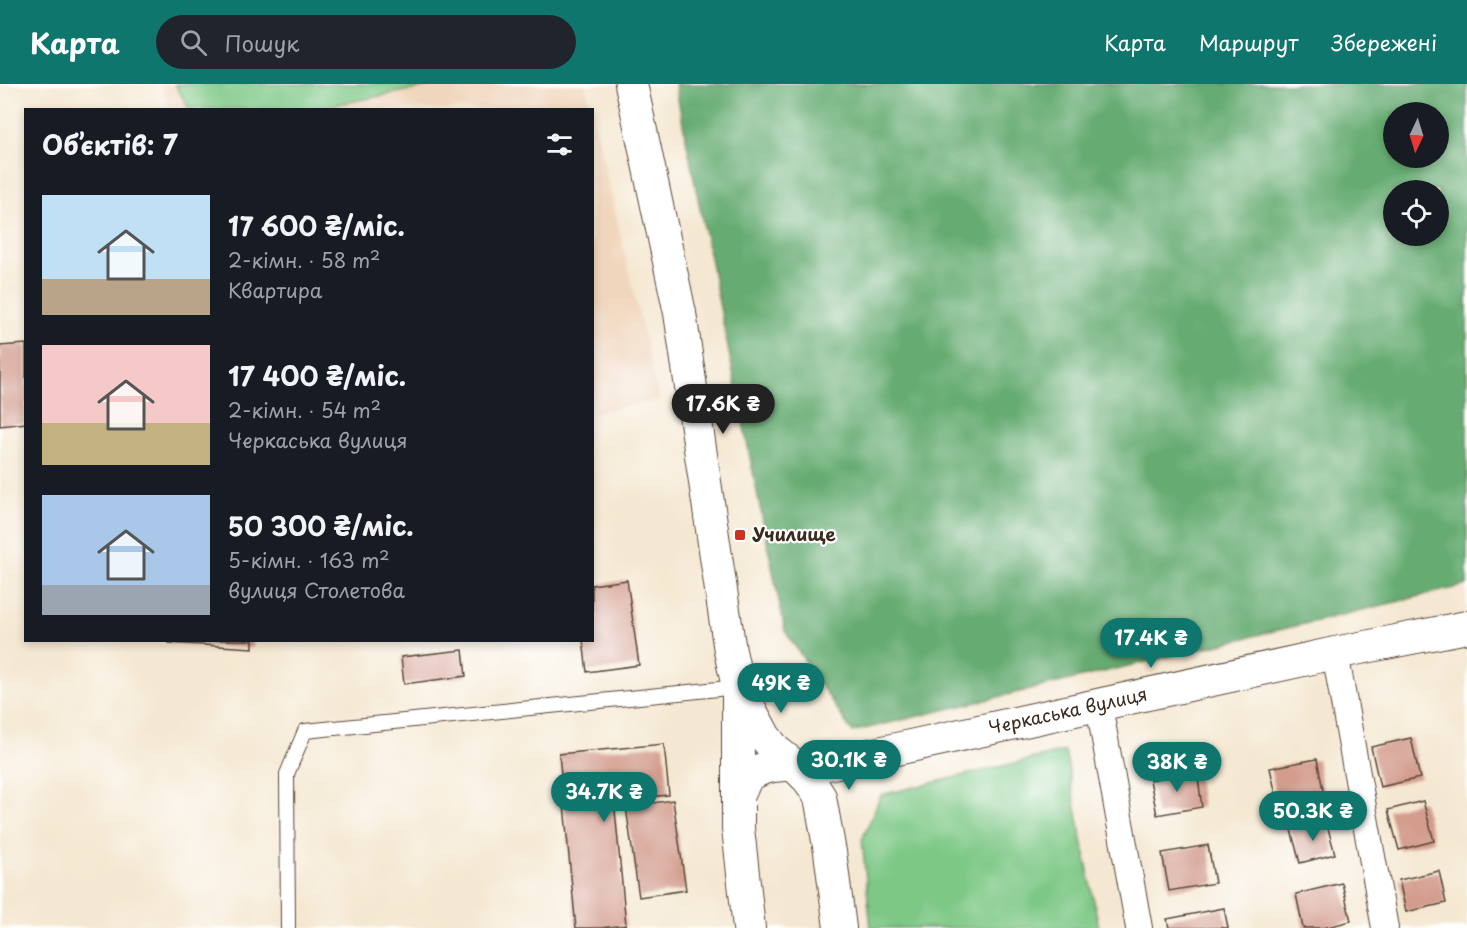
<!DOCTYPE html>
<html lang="uk">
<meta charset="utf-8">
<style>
body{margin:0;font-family:"Playpen Sans",sans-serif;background:#20242c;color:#f1f3f6;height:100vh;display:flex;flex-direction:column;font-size:22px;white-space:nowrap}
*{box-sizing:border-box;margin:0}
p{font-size:20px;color:#9ea1a6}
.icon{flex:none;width:33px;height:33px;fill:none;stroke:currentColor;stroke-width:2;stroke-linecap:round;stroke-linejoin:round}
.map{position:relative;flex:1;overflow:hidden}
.side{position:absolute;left:24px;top:24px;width:570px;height:534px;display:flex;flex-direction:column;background:#171b24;border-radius:0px;box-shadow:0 3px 9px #0003}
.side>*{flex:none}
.needle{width:39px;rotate:184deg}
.tools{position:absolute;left:1383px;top:18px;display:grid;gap:12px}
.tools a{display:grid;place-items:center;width:66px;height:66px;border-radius:50%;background:#171b24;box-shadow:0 3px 9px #0003;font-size:30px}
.price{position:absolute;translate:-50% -51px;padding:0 14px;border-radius:21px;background:#0f766e;color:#fff;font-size:20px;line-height:39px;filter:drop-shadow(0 2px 3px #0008)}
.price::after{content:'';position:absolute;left:50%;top:36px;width:18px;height:14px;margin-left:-9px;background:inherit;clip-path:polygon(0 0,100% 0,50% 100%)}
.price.selected{background:#222;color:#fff}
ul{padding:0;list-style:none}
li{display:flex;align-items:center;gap:18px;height:150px;padding:0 18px}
li span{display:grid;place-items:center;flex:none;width:168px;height:120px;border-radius:0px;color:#555}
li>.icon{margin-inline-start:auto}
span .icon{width:72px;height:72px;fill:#fffc;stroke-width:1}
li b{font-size:26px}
h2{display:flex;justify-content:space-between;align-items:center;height:72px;padding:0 18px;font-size:26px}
header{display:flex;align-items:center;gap:36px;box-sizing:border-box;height:84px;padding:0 30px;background:#0f766e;color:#fff}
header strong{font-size:28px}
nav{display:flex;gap:33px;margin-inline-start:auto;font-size:21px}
.search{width:420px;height:54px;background:#20242c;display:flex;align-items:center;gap:15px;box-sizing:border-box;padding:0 21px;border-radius:33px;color:#9ea1a6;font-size:22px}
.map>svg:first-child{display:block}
.built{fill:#f0d6bc}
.green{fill:#7dc885;stroke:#5c7952;stroke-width:1.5}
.forest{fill:#66ac72;stroke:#506b48;stroke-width:1.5;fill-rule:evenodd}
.building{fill:#d39c8d}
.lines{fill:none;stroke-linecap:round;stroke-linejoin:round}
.service-casing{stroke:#574639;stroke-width:16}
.minor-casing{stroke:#574639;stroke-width:28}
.tertiary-casing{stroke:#574639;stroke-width:34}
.service{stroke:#fff;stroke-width:14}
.minor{stroke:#fff;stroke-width:26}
.tertiary{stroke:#fff;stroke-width:32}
.poi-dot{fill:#c8321e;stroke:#fff;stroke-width:2}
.labels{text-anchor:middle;stroke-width:4.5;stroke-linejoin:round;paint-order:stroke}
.poi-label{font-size:18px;font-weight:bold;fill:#3b2a1e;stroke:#fff;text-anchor:start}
.street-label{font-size:18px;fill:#3b2a1e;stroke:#fff}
</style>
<header>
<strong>Карта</strong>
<div class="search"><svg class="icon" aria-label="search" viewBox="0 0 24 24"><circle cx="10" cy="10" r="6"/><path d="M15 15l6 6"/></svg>Пошук</div>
<nav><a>Карта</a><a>Маршрут</a><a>Збережені</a></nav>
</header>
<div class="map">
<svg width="1467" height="844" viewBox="0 0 1467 844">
<rect width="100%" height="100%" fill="#fff"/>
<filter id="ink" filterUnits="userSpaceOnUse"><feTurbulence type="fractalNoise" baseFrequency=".0167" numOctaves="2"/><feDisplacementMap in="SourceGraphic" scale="12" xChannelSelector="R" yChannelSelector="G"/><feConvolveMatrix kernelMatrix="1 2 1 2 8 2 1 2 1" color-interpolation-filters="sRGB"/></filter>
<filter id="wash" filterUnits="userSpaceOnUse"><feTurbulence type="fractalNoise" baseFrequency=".008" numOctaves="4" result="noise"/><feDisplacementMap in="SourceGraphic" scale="24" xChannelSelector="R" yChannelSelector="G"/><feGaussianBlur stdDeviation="1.35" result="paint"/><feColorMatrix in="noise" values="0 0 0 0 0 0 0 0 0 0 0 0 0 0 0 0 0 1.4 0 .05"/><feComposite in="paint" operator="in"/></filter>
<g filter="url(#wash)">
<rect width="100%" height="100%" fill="#f5e8d2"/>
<!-- built -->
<g class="built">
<polygon points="162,0 585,0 591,25 168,25"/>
<polygon points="593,33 659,316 593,329 592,329"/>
</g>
<!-- green -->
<g class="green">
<polygon points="175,0 431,0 427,3 313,25 189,25"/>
<polygon points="1065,667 1099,844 871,844 862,756 881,711"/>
</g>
<!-- forest -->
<path class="forest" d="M675,0h792v501l-615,147 -67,-101zM1394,28h44v46h-44zM1394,106h44v46h-44z"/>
<g id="blocks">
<!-- building -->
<g class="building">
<polygon points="26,260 26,339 0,342 0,262"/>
<polygon points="627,496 639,581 587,588 583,556 592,556 592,501"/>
<polygon points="169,556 253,556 253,564 169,559"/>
<polygon points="463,566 466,592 404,600 401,573"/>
<polygon points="1411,654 1420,694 1380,703 1371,663"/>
<polygon points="664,660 669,711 614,716 626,841 600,844 576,844 559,670"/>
<polygon points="1317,675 1324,711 1278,720 1270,684"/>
<polygon points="1197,687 1202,723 1157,731 1150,696"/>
<polygon points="673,716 686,806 639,813 626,723"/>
<polygon points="1423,717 1434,757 1399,766 1388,726"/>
<polygon points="1326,737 1335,770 1300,779 1291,746"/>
<polygon points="1208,761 1215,799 1169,807 1162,769"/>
<polygon points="1439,787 1446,819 1406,828 1399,796"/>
<polygon points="1342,799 1351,837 1323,844 1303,844 1296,810"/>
<polygon points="1224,824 1228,844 1169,844 1167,835"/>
</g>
</g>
</g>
<g filter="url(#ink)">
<use href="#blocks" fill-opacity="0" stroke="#574639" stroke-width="1.5"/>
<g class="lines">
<!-- service casing -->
<g class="service-casing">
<polyline id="service" points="288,844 287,690 305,647 738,603"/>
</g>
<!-- minor casing -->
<g class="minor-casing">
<g id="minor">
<polyline points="1335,569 1385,844"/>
<polyline points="1099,622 1139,844"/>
</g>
</g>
<!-- tertiary casing -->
<g class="tertiary-casing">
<g id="tertiary">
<polyline points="631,0 680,229 730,567 738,603 738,744 749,844"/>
<polyline points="741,608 765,653 776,667 795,682 809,696 820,713 830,768 840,844"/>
<path id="s1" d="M739,710c3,-5 5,-13 9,-17 19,-17 48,-11 71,-11l516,-113 132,-26"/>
</g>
</g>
<!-- service -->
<use href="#service" class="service"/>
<!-- minor -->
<use href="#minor" class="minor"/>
<!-- tertiary -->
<use href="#tertiary" class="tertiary"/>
</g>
</g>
<!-- markers -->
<rect class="poi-dot" x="734" y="445" width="12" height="12" rx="3"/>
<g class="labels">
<!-- poi labels -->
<g class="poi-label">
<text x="752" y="457">Училище</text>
</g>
<!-- street labels -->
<g class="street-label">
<text dy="6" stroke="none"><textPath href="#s1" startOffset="348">Черкаська вулиця</textPath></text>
</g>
</g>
</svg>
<div class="tools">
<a><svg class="needle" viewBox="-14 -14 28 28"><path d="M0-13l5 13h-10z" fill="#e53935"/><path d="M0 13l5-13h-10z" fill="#9ea1a6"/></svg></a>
<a><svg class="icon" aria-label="locate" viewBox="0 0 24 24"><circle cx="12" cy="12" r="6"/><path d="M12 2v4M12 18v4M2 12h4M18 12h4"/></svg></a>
</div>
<b class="price selected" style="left:723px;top:351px">17.6K ₴</b>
<b class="price" style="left:1151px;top:585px">17.4K ₴</b>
<b class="price" style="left:781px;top:630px">49K ₴</b>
<b class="price" style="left:849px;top:707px">30.1K ₴</b>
<b class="price" style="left:1177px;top:709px">38K ₴</b>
<b class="price" style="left:604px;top:739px">34.7K ₴</b>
<b class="price" style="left:1313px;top:758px">50.3K ₴</b>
<section class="side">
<h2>Об’єктів: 7<svg class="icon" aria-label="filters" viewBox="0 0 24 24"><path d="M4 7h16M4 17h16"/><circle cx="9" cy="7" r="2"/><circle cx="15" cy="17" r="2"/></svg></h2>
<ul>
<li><span style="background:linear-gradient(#bfe0f5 70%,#b9a48a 0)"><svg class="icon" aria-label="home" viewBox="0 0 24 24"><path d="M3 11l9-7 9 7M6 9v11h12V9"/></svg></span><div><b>17 600 ₴/міс.</b><p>2-кімн. · 58 m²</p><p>Квартира</p></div></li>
<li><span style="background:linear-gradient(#f6c9c9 65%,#c2b280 0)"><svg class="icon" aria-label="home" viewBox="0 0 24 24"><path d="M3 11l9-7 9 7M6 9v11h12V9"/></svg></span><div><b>17 400 ₴/міс.</b><p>2-кімн. · 54 m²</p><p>Черкаська вулиця</p></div></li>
<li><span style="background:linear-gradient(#a9c7e8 75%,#9aa5b1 0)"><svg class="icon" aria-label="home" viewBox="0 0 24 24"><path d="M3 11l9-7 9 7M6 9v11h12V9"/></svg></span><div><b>50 300 ₴/міс.</b><p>5-кімн. · 163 m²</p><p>вулиця Столетова</p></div></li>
</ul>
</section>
</div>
